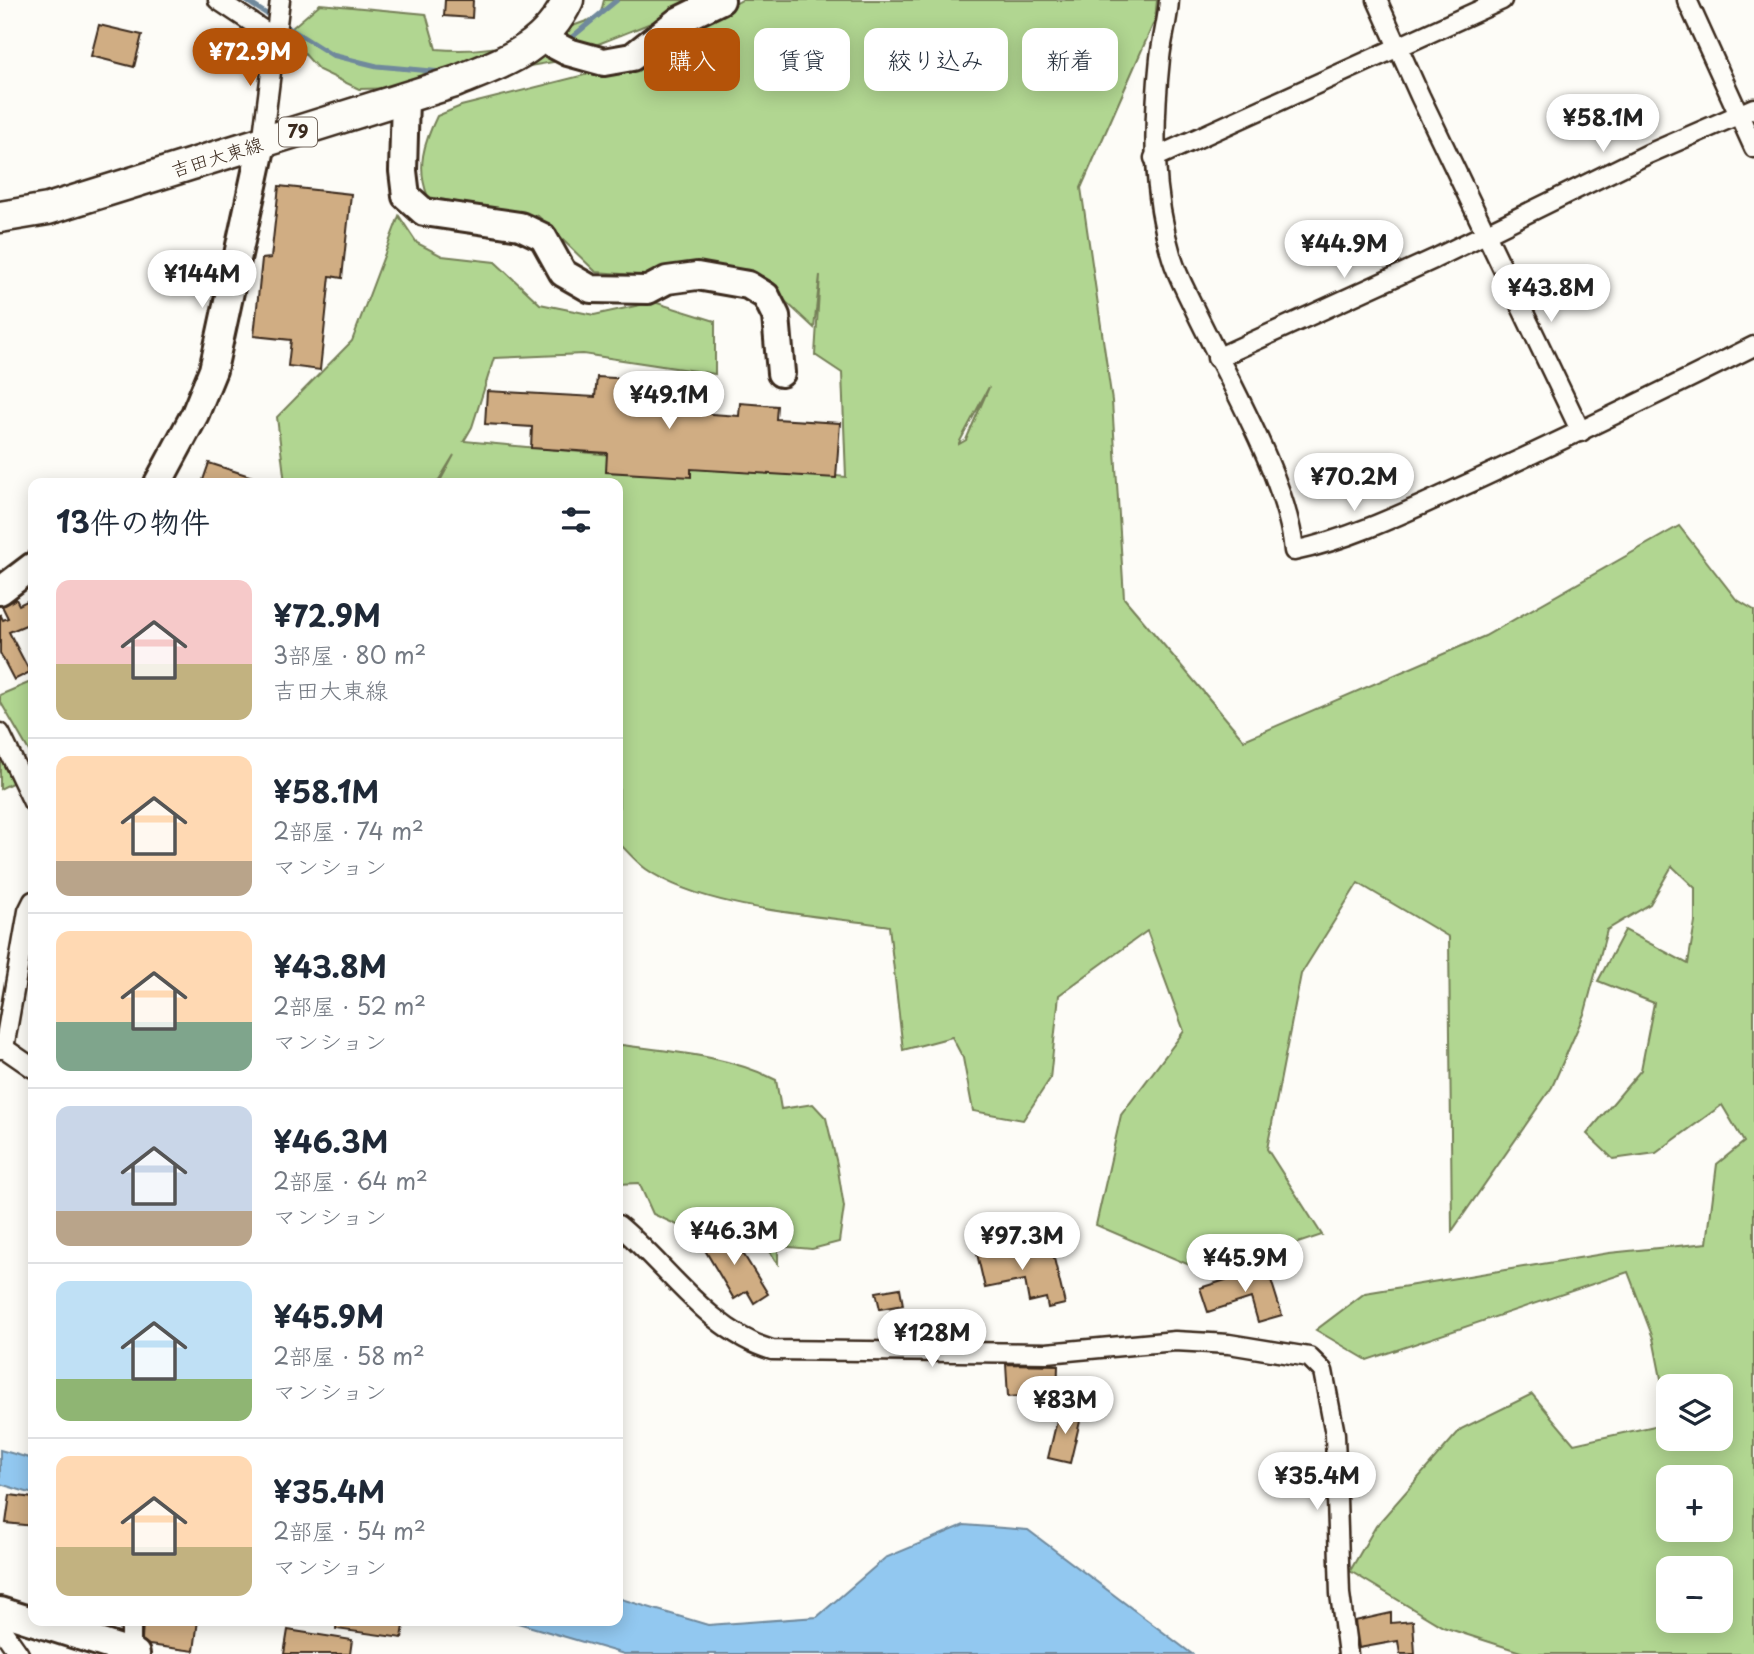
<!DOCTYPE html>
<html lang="ja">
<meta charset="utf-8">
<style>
body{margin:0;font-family:"Playpen Sans","Klee One",sans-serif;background:#f2f2f3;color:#1f2937;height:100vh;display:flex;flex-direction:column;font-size:26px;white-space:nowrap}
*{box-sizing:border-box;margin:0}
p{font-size:23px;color:#747a83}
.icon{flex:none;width:38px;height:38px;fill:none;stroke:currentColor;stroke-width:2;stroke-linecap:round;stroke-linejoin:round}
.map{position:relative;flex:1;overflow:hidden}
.details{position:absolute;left:28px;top:478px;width:595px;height:1148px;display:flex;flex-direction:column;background:#fff;border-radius:14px;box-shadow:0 4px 18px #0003}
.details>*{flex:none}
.guide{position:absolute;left:644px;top:28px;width:665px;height:63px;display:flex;gap:14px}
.buttons{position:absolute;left:1656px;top:1374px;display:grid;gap:14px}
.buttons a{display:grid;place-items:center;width:77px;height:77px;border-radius:14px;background:#fff;box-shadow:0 4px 18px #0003;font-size:35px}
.price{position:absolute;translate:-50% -60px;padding:0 16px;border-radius:24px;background:#fff;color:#222;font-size:23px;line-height:46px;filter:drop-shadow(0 2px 4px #0008)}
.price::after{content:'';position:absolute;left:50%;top:42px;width:21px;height:16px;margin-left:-10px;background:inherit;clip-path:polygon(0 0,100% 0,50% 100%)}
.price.current{background:#b45309;color:#fff}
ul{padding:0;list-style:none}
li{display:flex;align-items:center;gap:21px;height:175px;padding:0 28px}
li+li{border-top:2px solid #e0e1e3}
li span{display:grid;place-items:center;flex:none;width:196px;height:140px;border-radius:14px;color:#555}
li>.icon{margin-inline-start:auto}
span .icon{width:84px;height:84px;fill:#fffc;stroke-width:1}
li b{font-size:30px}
h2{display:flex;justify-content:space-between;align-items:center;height:84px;padding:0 28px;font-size:30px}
.tag{padding:0 24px;border-radius:14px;background:#fff;box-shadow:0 4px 18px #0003;font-size:24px;line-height:63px}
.tag.current{background:#b45309;color:#fff}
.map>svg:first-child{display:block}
.green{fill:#b1d691;stroke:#768058;stroke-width:2;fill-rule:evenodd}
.water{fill:#92c8f0;stroke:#6f899c;stroke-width:2}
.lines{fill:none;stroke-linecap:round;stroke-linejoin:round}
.stream{stroke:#6f899c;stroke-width:5}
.building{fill:#d0ad83;stroke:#3b2a1e;stroke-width:2}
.street-casing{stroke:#3b2a1e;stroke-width:23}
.secondary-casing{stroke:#3b2a1e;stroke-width:32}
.primary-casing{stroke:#3b2a1e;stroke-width:35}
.street{stroke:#fdfcf7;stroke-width:18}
.secondary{stroke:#fdfcf7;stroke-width:26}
.primary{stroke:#fdfcf7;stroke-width:30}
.labels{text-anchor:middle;stroke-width:5;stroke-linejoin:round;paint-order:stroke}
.shield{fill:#fdfcf7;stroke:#75695f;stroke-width:2}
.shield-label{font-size:18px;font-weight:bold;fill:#3b2a1e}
.street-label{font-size:19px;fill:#3b2a1e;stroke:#fdfcf7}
</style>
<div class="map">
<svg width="1754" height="1654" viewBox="0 0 1754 1654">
<rect width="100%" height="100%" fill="#fdfcf7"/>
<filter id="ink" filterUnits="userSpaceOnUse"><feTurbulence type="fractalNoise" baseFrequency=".0143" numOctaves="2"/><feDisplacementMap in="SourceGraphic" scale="14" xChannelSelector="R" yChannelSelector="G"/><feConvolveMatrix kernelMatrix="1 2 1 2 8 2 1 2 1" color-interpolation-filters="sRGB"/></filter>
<g filter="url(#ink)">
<!-- green -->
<g class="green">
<path d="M604,0h88l-36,21 -103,41 -152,26 -42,1 -40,-19 -33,-37 34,-29 106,10 10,35c61,6 108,-12 164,-33z"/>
<path d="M742,0h415l-2,20 -74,168 31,213 12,197 120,142 241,-104 194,-110 57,73 18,11v1044h-227l-84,-27 -93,-56 26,-45 85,-97 71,-35 42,50 94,-21v15h52v-52h-52v28l-15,-76 -25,-66 -261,88 -51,-30 49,-37 244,-40 98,-10 10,-79 27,-22 -22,-37 -66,48 -43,6 -26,-25 54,-64 13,-67 -56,-22 27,-51 63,34 7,-42v-34l-23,-22 -22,38 -43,26 -22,82 -33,75 -100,144 -3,-294 -91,-54 -57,91 -34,175 55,86 -114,38 -112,-48 25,-110 63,-84 -37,-100 -88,64 -9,84 -27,41 -50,-9 -10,-53 -11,-21 -49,13 -14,-124c-71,-11 -185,-16 -243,-57 -10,-7 -19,-18 -27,-26l-1,-360h-179l15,-28 -17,28h-152l-8,-66 75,-76 47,-125 18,27 25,13 53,6 45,42 54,11 60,-13 61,19v53l-132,-20 -89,4 -22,69 -8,14 382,36 -4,-104 -27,-18 5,-80 -6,53 -62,-58 -73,-5 -31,11 -52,-4 -58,-56 -110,-19c-12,-30 -4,-54 9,-81l24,-10 167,-42zM989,387l-23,53 -7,4v-1zM1668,1477h52v53h-52zM1668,1568h52v52h-52z"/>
<polygon points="33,681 33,758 0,701 0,695"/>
<polygon points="1,756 16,781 0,789 0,757"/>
<path d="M622,1045c52,7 107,11 154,35l5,29 32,-5 13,14 11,46 7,43 -5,35 -27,7 -34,-3v18l-24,-37 -35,-13 -42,11 -24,-11 -14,-31 -21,1v-138z"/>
</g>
<!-- water -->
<g class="water">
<polygon points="0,1450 33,1459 33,1494 0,1484"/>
<polygon points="964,1525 1028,1530 1192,1654 624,1654 511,1621 618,1620 618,1598 708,1625 817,1617 885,1558"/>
</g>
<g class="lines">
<!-- stream -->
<g class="stream">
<polyline points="245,0 273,18"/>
<polyline points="281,23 332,55 377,66 442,72"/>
<polyline points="571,38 617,0"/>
</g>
</g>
<!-- building -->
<g class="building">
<polygon points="445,0 473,0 472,18 444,16"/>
<polygon points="99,25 142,35 134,67 91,56"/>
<polygon points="279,186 351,194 342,278 330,276 320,370 288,366 291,340 254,336 262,259 271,258"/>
<polygon points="597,377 700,383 698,413 739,416 740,403 777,406 776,419 840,423 836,478 691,469 691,477 606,472 607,453 531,448 532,427 485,424 487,391 595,397"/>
<polygon points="209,463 262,480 261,483 202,483"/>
<polygon points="33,598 33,622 9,632 30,672 14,680 0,653 0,614 3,620 8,618 2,606 16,599 19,605"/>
<polygon points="728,1229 768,1294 754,1303 747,1291 734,1299 702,1245"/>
<polygon points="994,1242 1001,1256 1052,1250 1065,1304 1048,1308 1046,1298 1029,1302 1025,1280 985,1288 975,1245"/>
<polygon points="1267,1267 1282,1315 1258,1322 1251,1298 1208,1312 1200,1288"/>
<polygon points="900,1288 903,1305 880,1309 876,1292"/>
<polygon points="1006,1364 1058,1365 1057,1401 1037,1402 1038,1395 1008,1397"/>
<polygon points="1060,1408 1082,1413 1070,1463 1048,1458"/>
<polygon points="10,1495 33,1498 33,1526 6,1523"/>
<polygon points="1391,1613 1391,1623 1413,1621 1415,1654 1400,1654 1398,1641 1359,1648 1355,1621"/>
<polygon points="143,1620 198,1620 194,1651 149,1645 142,1640"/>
<polygon points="337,1620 405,1620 402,1638 336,1629"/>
<polygon points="288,1630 352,1640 350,1654 284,1654"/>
</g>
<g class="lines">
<!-- street casing -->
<g class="street-casing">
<g id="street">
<polyline points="218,0 275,38"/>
<path d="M1169,0c-1,20 -7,38 -9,58 -7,68 -8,134 12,200 5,17 14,33 21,48 32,68 95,174 101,245 62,-13 120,-43 178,-69 95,-44 188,-89 282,-136"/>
<polyline points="1377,0 1420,96 1581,432"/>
<polyline points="1687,0 1754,148"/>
<polyline points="262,144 280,0"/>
<polyline points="1154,158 1502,0"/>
<polyline points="1217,358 1434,259 1648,154 1754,108"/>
<polyline points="0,733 33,802"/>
<polyline points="4,1048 28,911 33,901"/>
<polyline points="0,1049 4,1048 33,1068"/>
<path d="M618,1225c49,40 90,106 154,125l275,3 128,-12 54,3 80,13 14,14 12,63 5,160 8,60"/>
<polyline points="0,1627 19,1654"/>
<polyline points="131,1652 131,1620"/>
</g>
</g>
<!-- secondary casing -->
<g class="secondary-casing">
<g id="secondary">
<polyline points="543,39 568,52 604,62 632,57 678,21 721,0"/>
<polyline points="405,98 403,171 406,196 424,212 520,226 543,237 563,273 591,289 648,290 667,280 697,276 748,285 766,296 776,316 781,373"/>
<polyline points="158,483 195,414 213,370 262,144"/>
<polyline points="0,591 33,566"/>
<polyline points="0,1611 136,1654"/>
</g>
</g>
<!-- primary casing -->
<g class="primary-casing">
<path id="primary" d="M0,217l48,-8 407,-127c48,-20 90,-32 113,-82"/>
</g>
<!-- street -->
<use href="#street" class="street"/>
<!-- secondary -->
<use href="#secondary" class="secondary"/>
<!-- primary -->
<use href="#primary" class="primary"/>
</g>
</g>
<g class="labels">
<!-- shield labels -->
<rect class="shield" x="279" y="117.5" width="38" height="29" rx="5"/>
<g class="shield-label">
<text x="298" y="138">79</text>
</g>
<!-- street labels -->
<g class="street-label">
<text transform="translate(217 157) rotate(-17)" y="7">吉田大東線</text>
</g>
</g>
</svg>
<div class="buttons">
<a><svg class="icon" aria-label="layers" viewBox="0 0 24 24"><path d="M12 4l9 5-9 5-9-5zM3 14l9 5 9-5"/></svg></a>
<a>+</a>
<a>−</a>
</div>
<b class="price current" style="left:250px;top:88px">¥72.9M</b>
<b class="price" style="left:1603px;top:154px">¥58.1M</b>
<b class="price" style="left:1344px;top:280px">¥44.9M</b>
<b class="price" style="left:202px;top:310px">¥144M</b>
<b class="price" style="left:1551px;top:324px">¥43.8M</b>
<b class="price" style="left:669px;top:431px">¥49.1M</b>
<b class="price" style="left:1354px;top:513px">¥70.2M</b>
<b class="price" style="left:734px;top:1267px">¥46.3M</b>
<b class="price" style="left:1022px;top:1272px">¥97.3M</b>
<b class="price" style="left:1245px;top:1294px">¥45.9M</b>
<b class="price" style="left:932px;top:1369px">¥128M</b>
<b class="price" style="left:1065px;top:1436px">¥83M</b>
<b class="price" style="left:1317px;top:1512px">¥35.4M</b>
<div class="guide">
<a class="tag current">購入</a>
<a class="tag">賃貸</a>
<a class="tag">絞り込み</a>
<a class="tag">新着</a>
</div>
<section class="details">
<h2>13件の物件<svg class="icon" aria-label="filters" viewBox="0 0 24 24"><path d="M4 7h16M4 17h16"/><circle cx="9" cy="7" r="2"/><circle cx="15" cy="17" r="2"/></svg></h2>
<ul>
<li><span style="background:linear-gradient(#f6c9c9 60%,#c2b280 0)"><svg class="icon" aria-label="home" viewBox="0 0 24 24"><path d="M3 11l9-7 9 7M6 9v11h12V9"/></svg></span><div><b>¥72.9M</b><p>3部屋 · 80 m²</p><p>吉田大東線</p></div></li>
<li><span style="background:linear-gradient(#ffd9b3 75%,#b9a48a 0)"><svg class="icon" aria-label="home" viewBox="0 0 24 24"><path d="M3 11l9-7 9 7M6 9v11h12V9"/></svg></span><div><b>¥58.1M</b><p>2部屋 · 74 m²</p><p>マンション</p></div></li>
<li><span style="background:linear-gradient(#ffd9b3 65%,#7fa58c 0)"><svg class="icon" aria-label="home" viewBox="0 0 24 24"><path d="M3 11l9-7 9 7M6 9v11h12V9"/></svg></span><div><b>¥43.8M</b><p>2部屋 · 52 m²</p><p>マンション</p></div></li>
<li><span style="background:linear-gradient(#c9d6e8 75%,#b9a48a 0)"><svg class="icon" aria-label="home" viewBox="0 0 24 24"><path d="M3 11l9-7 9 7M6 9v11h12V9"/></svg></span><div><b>¥46.3M</b><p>2部屋 · 64 m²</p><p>マンション</p></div></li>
<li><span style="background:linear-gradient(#bfe0f5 70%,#8fb573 0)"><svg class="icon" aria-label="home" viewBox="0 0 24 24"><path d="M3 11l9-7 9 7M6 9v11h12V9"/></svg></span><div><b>¥45.9M</b><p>2部屋 · 58 m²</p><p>マンション</p></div></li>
<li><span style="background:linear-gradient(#ffd9b3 65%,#c2b280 0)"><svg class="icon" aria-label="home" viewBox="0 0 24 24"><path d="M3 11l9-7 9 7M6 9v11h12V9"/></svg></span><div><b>¥35.4M</b><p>2部屋 · 54 m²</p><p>マンション</p></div></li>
</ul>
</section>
</div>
